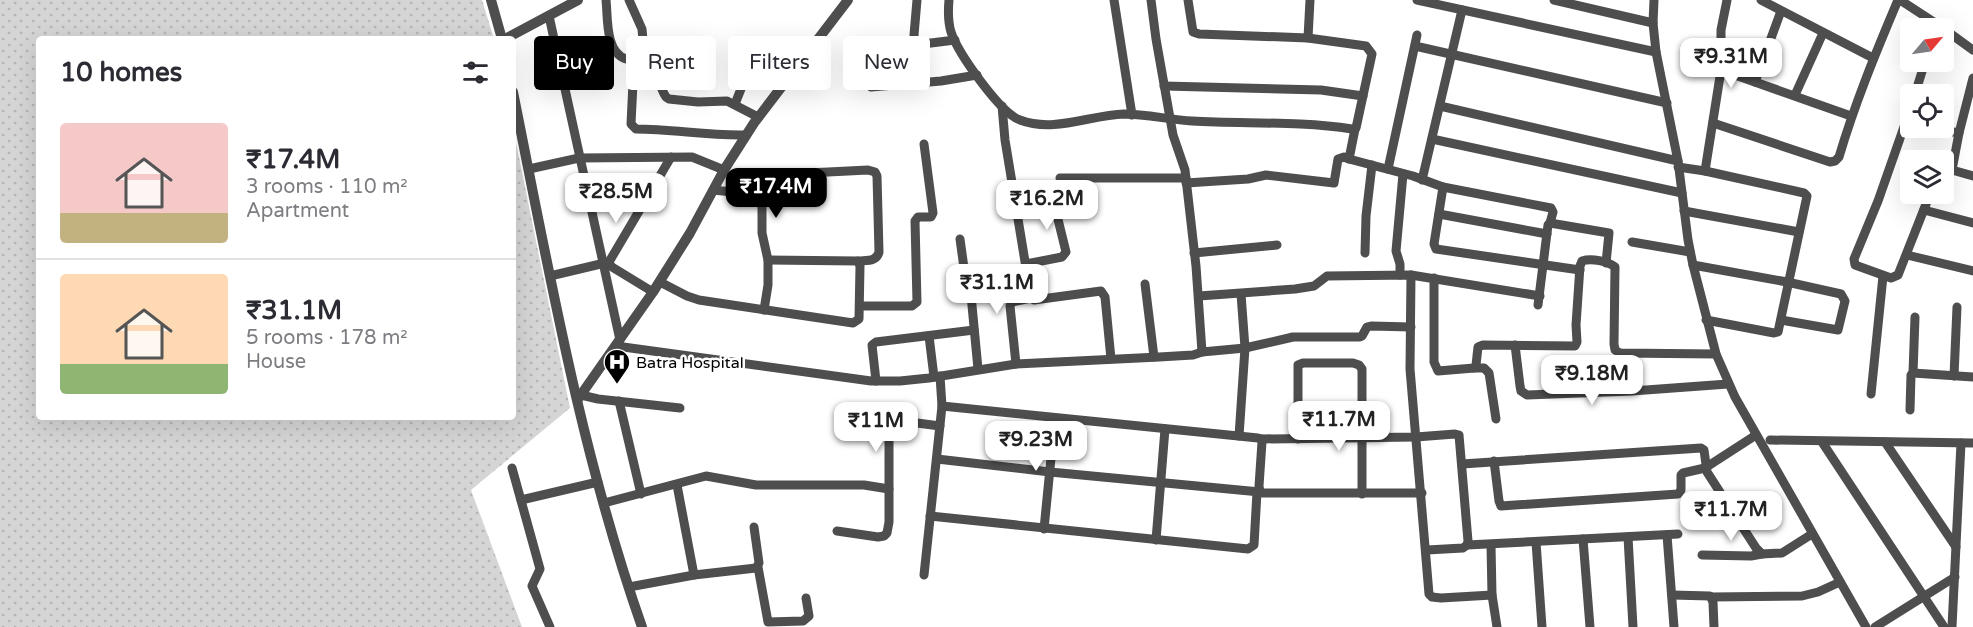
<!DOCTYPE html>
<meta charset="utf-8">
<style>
body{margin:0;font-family:"Varela Round",sans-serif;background:#f7f7f7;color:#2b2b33;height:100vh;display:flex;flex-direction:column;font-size:22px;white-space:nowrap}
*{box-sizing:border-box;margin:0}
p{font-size:20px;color:#7c7c81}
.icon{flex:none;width:33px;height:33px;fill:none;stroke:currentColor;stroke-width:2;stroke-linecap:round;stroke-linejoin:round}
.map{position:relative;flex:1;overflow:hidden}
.drawer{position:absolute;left:36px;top:36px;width:480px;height:384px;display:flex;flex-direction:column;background:#fff;border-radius:6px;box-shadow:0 6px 24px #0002}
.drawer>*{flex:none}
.guide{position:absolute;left:534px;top:36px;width:570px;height:54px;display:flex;gap:12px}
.needle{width:39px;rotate:61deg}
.tools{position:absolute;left:1900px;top:18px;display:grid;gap:12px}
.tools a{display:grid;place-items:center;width:54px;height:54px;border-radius:6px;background:#fff;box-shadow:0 6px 24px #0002;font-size:30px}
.price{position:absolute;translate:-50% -51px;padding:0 14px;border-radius:12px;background:#fff;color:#222;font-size:20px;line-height:39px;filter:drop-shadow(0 2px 3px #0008)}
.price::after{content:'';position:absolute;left:50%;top:36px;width:18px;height:14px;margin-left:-9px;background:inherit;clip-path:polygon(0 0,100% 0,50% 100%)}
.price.selected{background:#000;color:#fff}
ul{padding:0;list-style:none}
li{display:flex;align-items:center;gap:18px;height:150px;padding:0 24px}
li+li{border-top:2px solid #e1e1e2}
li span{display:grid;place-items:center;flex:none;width:168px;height:120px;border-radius:6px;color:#555}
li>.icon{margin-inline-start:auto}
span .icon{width:72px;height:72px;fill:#fffc;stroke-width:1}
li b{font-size:26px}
h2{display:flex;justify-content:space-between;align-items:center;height:72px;padding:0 24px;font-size:26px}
.chip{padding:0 21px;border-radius:6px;background:#fff;box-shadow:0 6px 24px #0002;font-size:21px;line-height:54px}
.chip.selected{background:#000;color:#fff}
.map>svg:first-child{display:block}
.park{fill:url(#park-dots)}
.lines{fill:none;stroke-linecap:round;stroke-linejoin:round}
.minor{stroke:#4e4e4e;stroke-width:9}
.tertiary{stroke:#4e4e4e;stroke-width:10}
.labels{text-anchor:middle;stroke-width:5;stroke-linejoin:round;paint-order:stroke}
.poi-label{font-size:16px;fill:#000;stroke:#fff;text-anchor:start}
</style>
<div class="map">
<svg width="1973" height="627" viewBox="0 0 1973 627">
<defs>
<pattern id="park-dots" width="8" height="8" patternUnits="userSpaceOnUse" patternTransform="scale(1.5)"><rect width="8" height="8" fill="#d5d5d5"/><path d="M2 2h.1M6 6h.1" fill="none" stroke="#b5b5b5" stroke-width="1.8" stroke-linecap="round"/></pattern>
</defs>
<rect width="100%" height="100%" fill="#fff"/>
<!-- park -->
<polygon class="park" points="0,0 482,0 494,39 39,39 39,417 513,417 513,128 570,408 471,490 522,627 0,627"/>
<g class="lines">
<!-- minor -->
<g class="minor">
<path d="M606,0c2,18 -1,52 20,59 7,2 17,0 22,5 10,7 11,23 18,33l3,2 29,3 29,-1 31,16"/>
<polyline points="629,0 642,29 645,62"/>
<polyline points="917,0 914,35 921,83"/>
<path d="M949,0c-1,11 -1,22 2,32 7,21 49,81 69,88 34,13 70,-5 104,-6 23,0 46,6 68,7 54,3 107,0 160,8l4,-1 16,-74 -6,-8 -58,-8 -109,-4 -6,-2 -5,-32"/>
<polyline points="1114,0 1132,115"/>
<polyline points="1151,0 1156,39 1173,135 1185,170 1196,266 1202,352 1245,348 1239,436"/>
<polyline points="1417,0 1656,52"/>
<polyline points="1554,0 1653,23"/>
<polyline points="1654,0 1653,23 1656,52 1678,161 1688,240 1693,265 1716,354 1735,397 1866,627"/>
<polyline points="1761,0 1873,58"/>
<polyline points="1900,0 1943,28"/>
<polyline points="549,16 620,340"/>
<polyline points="1944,29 1973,50"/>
<polyline points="1308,38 1310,0"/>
<polyline points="915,45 955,40"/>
<polyline points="1415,46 1667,103"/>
<path d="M634,62l-3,62 5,5c37,0 72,7 109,6"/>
<polyline points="1721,70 1851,116"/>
<polyline points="1755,82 1781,11"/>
<polyline points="1164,86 1321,90 1363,96"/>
<polyline points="871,87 941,81 977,75"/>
<polyline points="1915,94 1925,62"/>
<polyline points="1795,95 1823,33"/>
<polyline points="735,104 752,61"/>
<polyline points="1002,106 1005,140 1031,298 1034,300 1101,291 1105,297 1111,359"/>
<polyline points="1440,106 1678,161"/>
<polyline points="1911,107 1878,201 1854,259 1855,265 1891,278 1898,275 1930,194"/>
<path d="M1713,123l117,39 5,-1 4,-4c16,-54 37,-105 59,-157"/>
<polyline points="1930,128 1959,133"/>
<polyline points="1432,139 1682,193"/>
<polyline points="1349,159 1413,176 1443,187 1551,208 1553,212 1550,223"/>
<polyline points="1678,167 1705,171 1804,193 1807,196 1778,332 1774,333 1706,320"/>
<polyline points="529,169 579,158 692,157 724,170"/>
<polyline points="1388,169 1417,35"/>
<polyline points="1944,170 1952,170 1973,176"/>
<polyline points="1952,170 1959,133 1973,78"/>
<polyline points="1705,171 1721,70 1721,30 1727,0"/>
<polyline points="1060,178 1186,178"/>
<polyline points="1422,180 1462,10"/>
<polyline points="1186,183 1248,179 1266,175 1334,183 1338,159 1344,157 1349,159 1355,129"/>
<polyline points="1443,187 1434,244 1436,249 1580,270"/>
<polyline points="713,190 762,195 762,233 768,260 768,285 764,310"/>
<path d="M761,194c16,-4 14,-16 27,-20l80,-4 7,2 2,4 2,76c-2,10 -13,8 -21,9"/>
<polyline points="1016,205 1053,199 1066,252 1062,257 1026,264"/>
<polyline points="1924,210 1973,223"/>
<polyline points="1684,211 1799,232"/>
<polyline points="1439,214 1547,234"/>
<polyline points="960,239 964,268 971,295 978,369"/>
<polyline points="1632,242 1690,252"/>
<polyline points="1194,253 1277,245"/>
<polyline points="1365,253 1366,216 1372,165"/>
<polyline points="1907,255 1973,271"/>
<polyline points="608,262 612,267 653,292"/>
<polyline points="1693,265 1787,282 1841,294 1845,301 1838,330 1781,320"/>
<polyline points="1400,275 1400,264 1396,251 1403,174"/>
<polyline points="1411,275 1540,296"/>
<polyline points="550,276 609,262 671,157"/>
<path d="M1434,278v84l4,9 36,-3 2,-3 2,-18 5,-2 92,1 2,-4 -1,-17 4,-59 2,-5c9,-3 26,0 33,6l-1,77 1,6 5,3 96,1"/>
<polyline points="660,282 687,296 699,300 853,323 859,319 860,266 858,261 768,260"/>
<polyline points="1145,284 1154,357"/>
<polyline points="1241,294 1245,348 1293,337 1360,337 1362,336 1367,327 1371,326 1411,327"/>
<polyline points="1199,296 1295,289 1314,286 1327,276 1411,275 1410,369 1429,594 1432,597 1441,598 1492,595 1497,627"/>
<polyline points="1538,305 1548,225 1550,223 1609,233 1606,263"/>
<polyline points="860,306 912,306 917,302 915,221 918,217 931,217 933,213 924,144"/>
<polyline points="929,336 934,377"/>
<polyline points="1515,345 1520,386 1521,391 1527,395 1632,391 1728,384"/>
<polyline points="616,346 871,381 900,381 929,378 1016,364 1159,357 1193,355 1202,352"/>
<polyline points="1016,364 1010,306 1012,302 1031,298"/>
<polyline points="1474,368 1484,368 1489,373 1496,419"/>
<polyline points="1913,373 1915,317"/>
<polyline points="940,376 942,406 1258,438 1262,439 1262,442 1259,486 1260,492 1262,493 1422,493"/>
<polyline points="1954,376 1957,307"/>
<polyline points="876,381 872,345 876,342 974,330"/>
<polyline points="1871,394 1883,276"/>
<polyline points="581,395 598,399 680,408"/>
<polyline points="619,401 641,494"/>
<polyline points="1910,410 1911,375 1913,373 1973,377"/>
<polyline points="1262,439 1416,437 1455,434 1459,435 1468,541 1467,545 1463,548 1427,550"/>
<polyline points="1298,439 1298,365 1303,363 1353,363 1359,365 1362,369 1362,494"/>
<polyline points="1770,440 1973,443"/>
<polyline points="1822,442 1944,627"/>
<polyline points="1885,442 1956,547"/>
<polyline points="937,459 1050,472 1260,492"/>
<polyline points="1494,461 1499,501 1501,506 1678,494 1681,490 1681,475 1683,473 1705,468 1756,435"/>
<polyline points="1462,464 1701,448 1704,450 1707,472 1756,548 1762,554 1782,553 1812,534"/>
<polyline points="512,468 540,569 532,586 550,627"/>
<polyline points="677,485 694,575"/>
<polyline points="521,500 598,482"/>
<polyline points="604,503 706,476 756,485 864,485 889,489"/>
<polyline points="930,516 1248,549 1254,545 1257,492"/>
<polyline points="1044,529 1055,418"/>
<polyline points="837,531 878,537 884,536 887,533 889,522 889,421 894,420 940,426"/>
<polyline points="1667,535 1674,627"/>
<polyline points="1628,537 1633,627"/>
<polyline points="1583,539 1590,627"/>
<polyline points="1156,540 1165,429"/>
<polyline points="1536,542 1542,627"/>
<polyline points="1467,545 1678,534"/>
<polyline points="1491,545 1492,595"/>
<polyline points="1702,555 1751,556 1762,554"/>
<polyline points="758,567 768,622 803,621 809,616 806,598"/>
<polyline points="924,575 942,406"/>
<polyline points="629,587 694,575 756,568 759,563 754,527"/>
<polyline points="1672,595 1710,596 1713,602 1714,627"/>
<polyline points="1711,597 1802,596 1818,592 1840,582"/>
<polyline points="1875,627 1955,577"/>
<polyline points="1952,627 1961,443"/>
</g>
<!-- tertiary -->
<g class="tertiary">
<polyline points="491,0 502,39"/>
<polyline points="505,39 578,0"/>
<path d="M513,92c36,179 68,362 129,535"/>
<polyline points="578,399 653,292 690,233 724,170 754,123 848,0"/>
</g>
</g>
<!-- icons -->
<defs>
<g id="hospital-pin" transform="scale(1.35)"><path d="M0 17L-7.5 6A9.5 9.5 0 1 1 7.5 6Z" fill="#000" stroke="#fff"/><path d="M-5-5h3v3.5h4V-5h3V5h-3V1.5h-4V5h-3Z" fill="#fff"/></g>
</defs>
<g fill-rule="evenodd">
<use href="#hospital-pin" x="617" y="362"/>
</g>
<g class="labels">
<!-- poi labels -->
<g class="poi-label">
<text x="636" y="368">Batra Hospital</text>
</g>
</g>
</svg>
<div class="tools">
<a><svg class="needle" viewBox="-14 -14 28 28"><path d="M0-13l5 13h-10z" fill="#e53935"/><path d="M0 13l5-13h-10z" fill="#7c7c81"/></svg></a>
<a><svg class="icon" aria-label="locate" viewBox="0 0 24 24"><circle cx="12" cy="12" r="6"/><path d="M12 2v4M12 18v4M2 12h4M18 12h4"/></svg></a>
<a><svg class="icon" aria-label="layers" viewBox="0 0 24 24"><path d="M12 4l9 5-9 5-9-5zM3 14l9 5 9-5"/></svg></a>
</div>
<b class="price" style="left:1731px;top:89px">₹9.31M</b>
<b class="price selected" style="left:776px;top:219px">₹17.4M</b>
<b class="price" style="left:616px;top:224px">₹28.5M</b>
<b class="price" style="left:1047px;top:231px">₹16.2M</b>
<b class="price" style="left:997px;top:315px">₹31.1M</b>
<b class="price" style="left:1592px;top:406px">₹9.18M</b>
<b class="price" style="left:1339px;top:452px">₹11.7M</b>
<b class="price" style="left:876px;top:453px">₹11M</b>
<b class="price" style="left:1036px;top:472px">₹9.23M</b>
<b class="price" style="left:1731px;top:542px">₹11.7M</b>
<div class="guide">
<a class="chip selected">Buy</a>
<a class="chip">Rent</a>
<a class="chip">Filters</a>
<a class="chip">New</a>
</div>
<section class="drawer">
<h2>10 homes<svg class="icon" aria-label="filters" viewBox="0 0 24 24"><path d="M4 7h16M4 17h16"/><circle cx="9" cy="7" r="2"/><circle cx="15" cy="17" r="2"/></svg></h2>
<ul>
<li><span style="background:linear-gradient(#f6c9c9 75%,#c2b280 0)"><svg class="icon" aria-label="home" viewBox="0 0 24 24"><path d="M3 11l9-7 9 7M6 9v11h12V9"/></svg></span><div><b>₹17.4M</b><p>3 rooms · 110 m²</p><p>Apartment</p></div></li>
<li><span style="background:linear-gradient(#ffd9b3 75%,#8fb573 0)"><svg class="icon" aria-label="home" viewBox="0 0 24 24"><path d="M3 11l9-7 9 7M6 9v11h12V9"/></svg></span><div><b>₹31.1M</b><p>5 rooms · 178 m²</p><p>House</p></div></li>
</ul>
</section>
</div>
